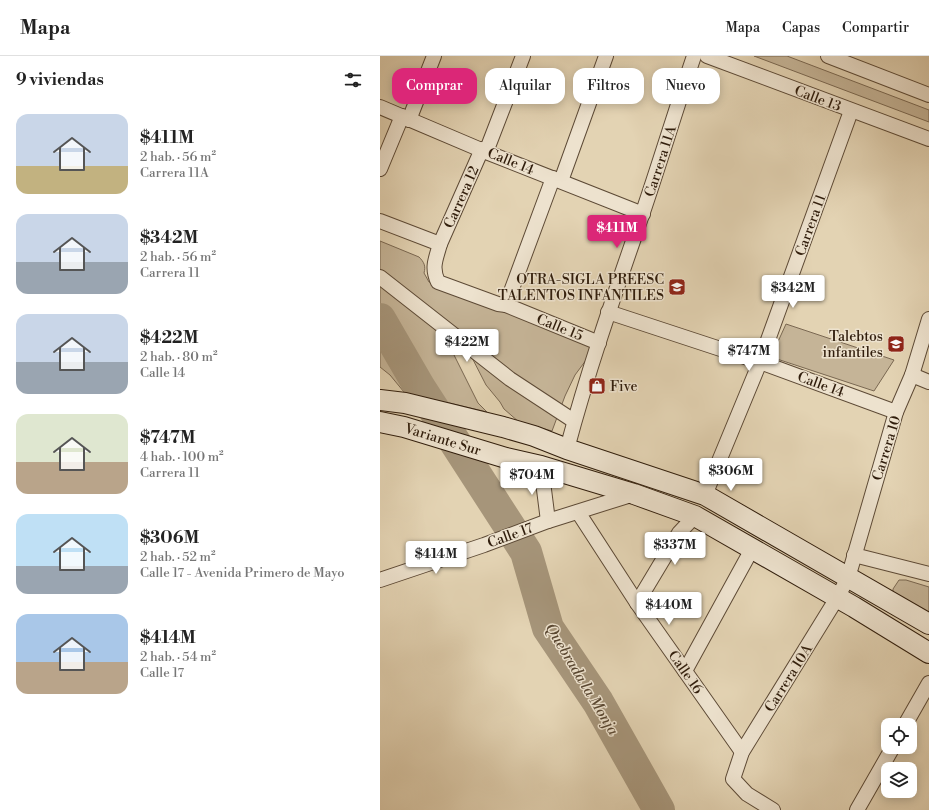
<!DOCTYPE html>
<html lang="es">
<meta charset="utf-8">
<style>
body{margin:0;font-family:"Libre Bodoni",serif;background:#f2f2f2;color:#222;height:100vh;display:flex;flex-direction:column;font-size:15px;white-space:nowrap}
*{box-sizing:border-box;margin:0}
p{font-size:13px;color:#767676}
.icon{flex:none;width:22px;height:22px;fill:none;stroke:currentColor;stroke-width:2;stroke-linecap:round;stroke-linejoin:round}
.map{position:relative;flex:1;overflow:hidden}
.sheet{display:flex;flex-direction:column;background:#fff;width:380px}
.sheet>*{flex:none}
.banner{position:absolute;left:12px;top:12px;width:380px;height:36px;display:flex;gap:8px}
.controls{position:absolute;left:501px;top:662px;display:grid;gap:8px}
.controls a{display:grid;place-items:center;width:36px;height:36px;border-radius:8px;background:#fff;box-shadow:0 2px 10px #0003;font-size:20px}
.price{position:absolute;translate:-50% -34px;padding:0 9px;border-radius:4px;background:#fff;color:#222;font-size:13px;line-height:26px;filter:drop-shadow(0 1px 2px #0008)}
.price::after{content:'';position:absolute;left:50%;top:24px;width:12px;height:9px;margin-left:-6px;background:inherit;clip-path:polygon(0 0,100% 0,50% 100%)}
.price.active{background:#db2777;color:#fff}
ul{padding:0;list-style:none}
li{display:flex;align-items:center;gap:12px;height:100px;padding:0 16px}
li span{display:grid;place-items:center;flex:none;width:112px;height:80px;border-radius:12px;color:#555}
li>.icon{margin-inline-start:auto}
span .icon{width:48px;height:48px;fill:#fffc;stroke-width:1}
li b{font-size:17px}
h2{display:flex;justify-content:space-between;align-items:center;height:48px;padding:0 16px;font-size:17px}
.pill{padding:0 14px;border-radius:12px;background:#fff;box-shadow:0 2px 10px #0003;font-size:14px;line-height:36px}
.pill.active{background:#db2777;color:#fff}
header{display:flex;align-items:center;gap:24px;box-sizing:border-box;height:56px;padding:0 20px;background:#fff;border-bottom:1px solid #e0e0e0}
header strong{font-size:19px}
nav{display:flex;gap:22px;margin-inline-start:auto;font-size:14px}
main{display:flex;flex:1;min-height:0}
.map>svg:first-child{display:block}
.green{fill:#c5b497;stroke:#7a6852}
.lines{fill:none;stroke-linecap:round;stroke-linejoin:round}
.river{stroke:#a6957a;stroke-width:32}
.street-casing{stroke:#5d4a36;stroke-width:16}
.secondary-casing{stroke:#301d0c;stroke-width:22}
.street{stroke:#ede2ce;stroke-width:14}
.secondary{stroke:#ede2ce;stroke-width:20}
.labels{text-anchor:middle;stroke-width:3;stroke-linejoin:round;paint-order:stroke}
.street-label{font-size:14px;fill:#301d0c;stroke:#ede2ce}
.poi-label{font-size:14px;fill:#301d0c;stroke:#ede2ce;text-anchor:end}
.water-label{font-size:15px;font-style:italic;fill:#594732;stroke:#ede2ce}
</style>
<header>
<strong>Mapa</strong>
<nav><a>Mapa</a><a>Capas</a><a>Compartir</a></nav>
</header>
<main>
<section class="sheet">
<h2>9 viviendas<svg class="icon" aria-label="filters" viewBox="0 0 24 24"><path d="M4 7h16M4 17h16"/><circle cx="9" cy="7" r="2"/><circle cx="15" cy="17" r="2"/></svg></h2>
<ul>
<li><span style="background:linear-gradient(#c9d6e8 65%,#c2b280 0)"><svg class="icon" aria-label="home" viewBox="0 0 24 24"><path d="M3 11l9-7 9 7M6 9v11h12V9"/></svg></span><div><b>$411M</b><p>2 hab. · 56 m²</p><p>Carrera 11A</p></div></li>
<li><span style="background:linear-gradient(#c9d6e8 60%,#9aa5b1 0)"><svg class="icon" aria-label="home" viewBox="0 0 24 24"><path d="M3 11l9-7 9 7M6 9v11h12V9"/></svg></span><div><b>$342M</b><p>2 hab. · 56 m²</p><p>Carrera 11</p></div></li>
<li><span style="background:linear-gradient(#c9d6e8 60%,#9aa5b1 0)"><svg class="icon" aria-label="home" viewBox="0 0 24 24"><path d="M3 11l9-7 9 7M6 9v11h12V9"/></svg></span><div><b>$422M</b><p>2 hab. · 80 m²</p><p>Calle 14</p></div></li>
<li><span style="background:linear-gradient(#dfe7d0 60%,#b9a48a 0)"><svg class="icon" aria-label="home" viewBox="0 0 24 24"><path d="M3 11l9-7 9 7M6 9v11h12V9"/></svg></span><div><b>$747M</b><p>4 hab. · 100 m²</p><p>Carrera 11</p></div></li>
<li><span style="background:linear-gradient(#bfe0f5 65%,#9aa5b1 0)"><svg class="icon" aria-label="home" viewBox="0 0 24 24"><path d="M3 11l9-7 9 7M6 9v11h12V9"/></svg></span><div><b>$306M</b><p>2 hab. · 52 m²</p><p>Calle 17 - Avenida Primero de Mayo</p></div></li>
<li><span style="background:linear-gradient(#a9c7e8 60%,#b9a48a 0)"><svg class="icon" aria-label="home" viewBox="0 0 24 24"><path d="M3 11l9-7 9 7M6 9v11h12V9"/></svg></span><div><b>$414M</b><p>2 hab. · 54 m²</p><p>Calle 17</p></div></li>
</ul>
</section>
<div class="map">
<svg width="549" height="754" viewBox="0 0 549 754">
<rect width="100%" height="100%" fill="#e3d3b3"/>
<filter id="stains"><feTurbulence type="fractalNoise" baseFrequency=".005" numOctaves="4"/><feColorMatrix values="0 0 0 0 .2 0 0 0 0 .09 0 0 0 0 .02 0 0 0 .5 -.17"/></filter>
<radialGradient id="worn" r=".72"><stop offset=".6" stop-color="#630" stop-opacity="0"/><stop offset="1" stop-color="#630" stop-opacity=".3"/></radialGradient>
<!-- green -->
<g class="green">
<polygon points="374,0 407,0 549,54 549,66"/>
<path d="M0,185l39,16c5,5 7,9 5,16l5,9 159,60 4,10 -17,23 -10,21 -13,35 -33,-9 -15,-13 -4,-7 -14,-17 -20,-39 -86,-77z"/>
<polygon points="0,229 56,274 71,293 98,347 107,356 24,336 10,319 0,311"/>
<polygon points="406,268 514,304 494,335 391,301"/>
<polygon points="519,524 526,524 549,531 549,564 513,538 513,533"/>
</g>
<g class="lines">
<!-- river -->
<polyline class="river" points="0,263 40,332 146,496 168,572 218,646 279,754"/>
<!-- street casing -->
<g class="street-casing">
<g id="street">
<polyline points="327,0 549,83"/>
<polyline points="448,0 549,39"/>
<polyline points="0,51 106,96 263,158"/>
<polyline points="29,64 54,0"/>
<polyline points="106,96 143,0"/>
<polyline points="0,113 22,60"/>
<polyline points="181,125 226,0"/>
<path d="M0,165l60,23c-4,15 -9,23 -2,38l60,22 8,1 93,38"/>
<polyline points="60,188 102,93"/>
<polyline points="0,221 130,323 194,365"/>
<polyline points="126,249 173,122"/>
<polyline points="228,256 380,306 516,356"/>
<polyline points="532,319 549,326"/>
<path d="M187,393c21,-79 48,-156 75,-234 18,-53 34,-106 52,-159"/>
<polyline points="161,410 168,465"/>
<polyline points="325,439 380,306 471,55"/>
<polyline points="198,456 257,547 362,696"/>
<polyline points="474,499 549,518"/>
<polyline points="0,524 104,489 168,465 254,438"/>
<polyline points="257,547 299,477 315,460"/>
<polyline points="305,615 372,493"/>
<polyline points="525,669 549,627"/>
<polyline points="393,754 367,738 353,723 362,696 457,542 468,522 516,356 532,319 549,263"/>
<polyline points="477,754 513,691"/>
</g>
</g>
<!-- secondary casing -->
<g class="secondary-casing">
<g id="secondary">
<polyline points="0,344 25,347 123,371 154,380 187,393 325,439 549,568"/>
<polyline points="0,366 24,371 126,402 161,410 254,438 315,460 474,551 549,597"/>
</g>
</g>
<!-- street -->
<use href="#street" class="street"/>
<!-- secondary -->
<use href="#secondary" class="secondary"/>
</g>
<!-- icons -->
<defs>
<g id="school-square" transform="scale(0.9)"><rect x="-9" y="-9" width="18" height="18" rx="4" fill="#8f2418" stroke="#ede2ce"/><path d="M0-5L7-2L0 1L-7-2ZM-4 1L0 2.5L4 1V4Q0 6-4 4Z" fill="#fff"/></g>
<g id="shop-square" transform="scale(0.9)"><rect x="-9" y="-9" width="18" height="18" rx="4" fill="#8f2418" stroke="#ede2ce"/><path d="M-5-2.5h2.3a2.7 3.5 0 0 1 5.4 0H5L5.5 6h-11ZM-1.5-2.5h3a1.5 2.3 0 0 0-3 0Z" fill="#fff"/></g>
</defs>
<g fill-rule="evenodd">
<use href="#school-square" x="297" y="231"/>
<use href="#school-square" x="516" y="288"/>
<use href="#shop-square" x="217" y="330"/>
</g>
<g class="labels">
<!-- street labels -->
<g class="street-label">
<text transform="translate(438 42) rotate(21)" y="5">Calle 13</text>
<text transform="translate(131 105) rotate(22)" y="5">Calle 14</text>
<text transform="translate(280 105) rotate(-72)" y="5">Carrera 11A</text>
<text transform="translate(81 141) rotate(-66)" y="5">Carrera 12</text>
<text transform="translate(430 169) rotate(-70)" y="5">Carrera 11</text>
<text transform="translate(180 271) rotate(22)" y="5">Calle 15</text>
<text transform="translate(441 328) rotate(20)" y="5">Calle 14</text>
<text transform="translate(63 383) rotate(17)" y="5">Variante Sur</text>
<text transform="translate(506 392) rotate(-73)" y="5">Carrera 10</text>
<text transform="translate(130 479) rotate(-20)" y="5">Calle 17</text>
<text transform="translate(306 616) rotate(55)" y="5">Calle 16</text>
<text transform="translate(408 622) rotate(-58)" y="5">Carrera 10A</text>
</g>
<!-- poi labels -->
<g class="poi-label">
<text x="284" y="228">OTRA-SIGLA PREESC<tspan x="284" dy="16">TALENTOS INFANTILES</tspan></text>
<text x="503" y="285">Talebtos<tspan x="503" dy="16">infantiles</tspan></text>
<text x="230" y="335" text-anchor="start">Five</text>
</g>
<!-- water labels -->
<g class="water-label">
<text transform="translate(202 623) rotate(59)" y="5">Quebrada la Monja</text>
</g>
</g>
<rect width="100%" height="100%" filter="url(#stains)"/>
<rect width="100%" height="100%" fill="url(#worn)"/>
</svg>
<div class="controls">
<a><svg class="icon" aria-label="locate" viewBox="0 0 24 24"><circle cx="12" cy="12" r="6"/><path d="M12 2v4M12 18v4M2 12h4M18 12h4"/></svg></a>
<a><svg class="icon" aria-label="layers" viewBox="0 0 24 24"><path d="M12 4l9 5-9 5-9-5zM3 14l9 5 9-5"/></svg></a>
</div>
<b class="price active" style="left:237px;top:193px">$411M</b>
<b class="price" style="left:413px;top:253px">$342M</b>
<b class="price" style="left:87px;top:307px">$422M</b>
<b class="price" style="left:369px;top:316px">$747M</b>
<b class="price" style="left:351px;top:436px">$306M</b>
<b class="price" style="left:152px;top:440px">$704M</b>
<b class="price" style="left:295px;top:510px">$337M</b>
<b class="price" style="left:56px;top:519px">$414M</b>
<b class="price" style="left:289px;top:570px">$440M</b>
<div class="banner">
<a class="pill active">Comprar</a>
<a class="pill">Alquilar</a>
<a class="pill">Filtros</a>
<a class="pill">Nuevo</a>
</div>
</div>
</main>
